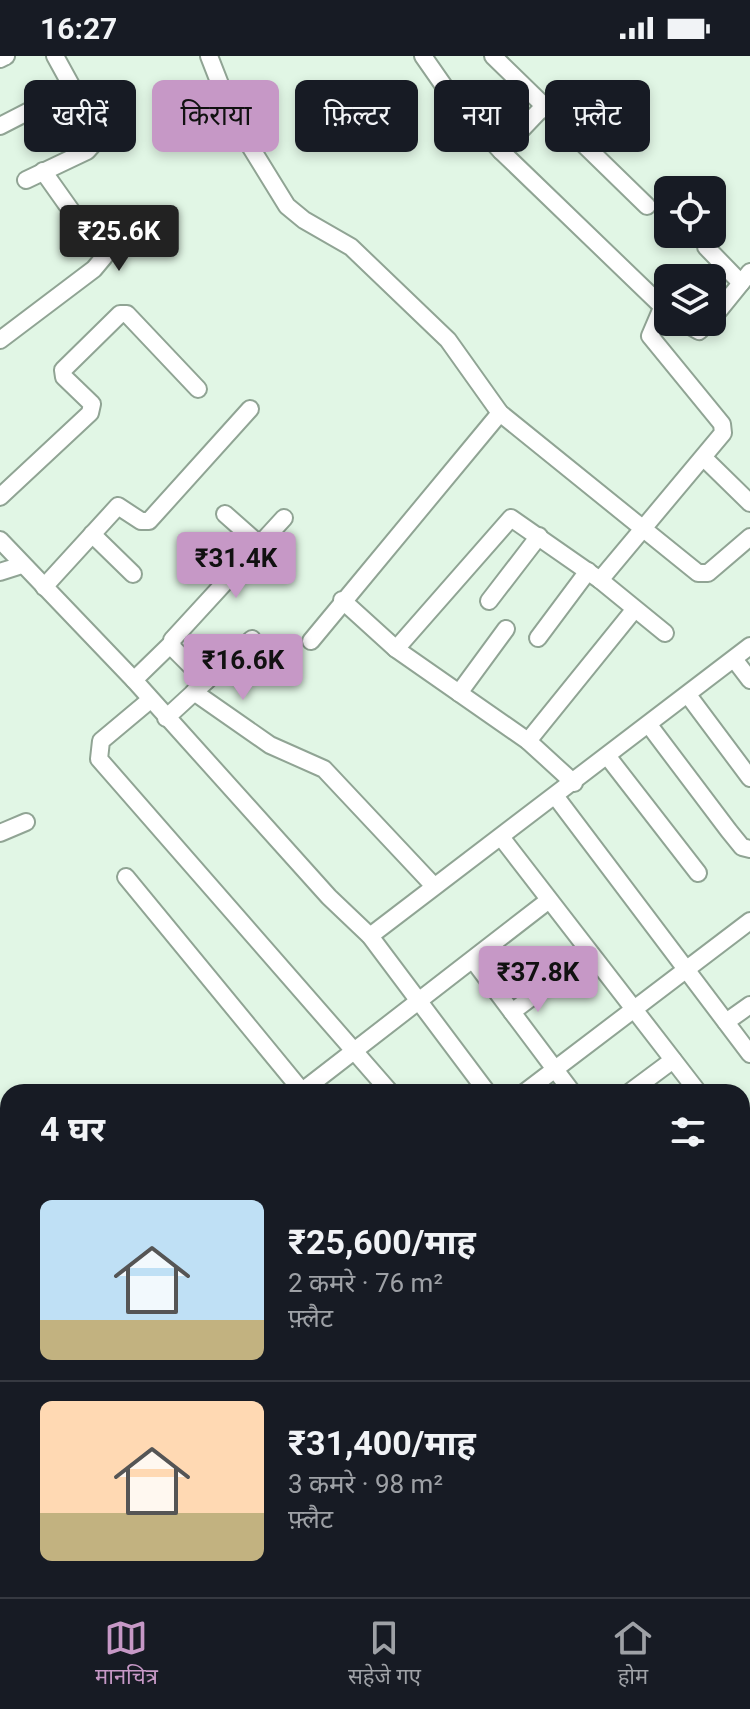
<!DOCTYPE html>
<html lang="hi">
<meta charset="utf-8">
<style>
body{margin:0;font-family:Roboto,"Noto Sans Devanagari",sans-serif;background:#20242c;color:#f1f3f6;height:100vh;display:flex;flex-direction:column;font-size:30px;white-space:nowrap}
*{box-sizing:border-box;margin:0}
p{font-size:26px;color:#9ea1a6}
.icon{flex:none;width:44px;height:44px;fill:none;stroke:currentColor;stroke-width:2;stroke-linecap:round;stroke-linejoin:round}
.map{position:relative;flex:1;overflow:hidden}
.sheet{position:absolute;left:0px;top:1028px;width:750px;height:514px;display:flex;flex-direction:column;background:#171b24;border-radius:24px 24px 0 0;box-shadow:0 4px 12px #0003}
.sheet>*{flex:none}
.guide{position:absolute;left:24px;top:24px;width:702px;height:72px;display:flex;gap:16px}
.fabs{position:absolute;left:654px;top:120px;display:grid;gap:16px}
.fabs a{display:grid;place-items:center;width:72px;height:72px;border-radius:12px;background:#171b24;box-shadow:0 4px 12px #0003;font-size:40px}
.price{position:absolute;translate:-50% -68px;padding:0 18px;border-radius:8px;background:#c698c6;color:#111;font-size:26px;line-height:52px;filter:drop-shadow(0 2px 4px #0008)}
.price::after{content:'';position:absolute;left:50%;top:48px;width:24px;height:18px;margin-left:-12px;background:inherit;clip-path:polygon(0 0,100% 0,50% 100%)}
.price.selected{background:#222;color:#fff}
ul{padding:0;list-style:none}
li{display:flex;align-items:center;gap:24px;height:200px;padding:0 40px}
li+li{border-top:2px solid #363941}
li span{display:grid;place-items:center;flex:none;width:224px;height:160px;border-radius:12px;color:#555}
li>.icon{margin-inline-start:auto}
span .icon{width:96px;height:96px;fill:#fffc;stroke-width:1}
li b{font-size:34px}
h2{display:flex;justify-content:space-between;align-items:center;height:96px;padding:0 40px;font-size:34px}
.tag{padding:0 28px;border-radius:12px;background:#171b24;box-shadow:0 4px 12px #0003;font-size:28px;line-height:72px}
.tag.selected{background:#c698c6;color:#111}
.status{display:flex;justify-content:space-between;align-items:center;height:56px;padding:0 40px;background:#171b24;direction:ltr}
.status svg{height:22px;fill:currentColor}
.dock{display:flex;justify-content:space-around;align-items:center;height:112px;border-top:2px solid #363941;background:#171b24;font-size:22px;color:#9ea1a6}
.dock a{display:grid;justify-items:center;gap:4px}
.dock .selected{color:#c698c6}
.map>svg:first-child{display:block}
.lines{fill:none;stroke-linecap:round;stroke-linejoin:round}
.minor-casing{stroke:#90a494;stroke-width:20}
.minor{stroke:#fff;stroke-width:16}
</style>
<div class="status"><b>16:27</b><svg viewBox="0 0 49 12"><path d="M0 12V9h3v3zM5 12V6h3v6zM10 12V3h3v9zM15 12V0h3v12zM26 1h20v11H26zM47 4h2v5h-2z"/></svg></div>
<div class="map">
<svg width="750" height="1541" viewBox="0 0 750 1541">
<rect width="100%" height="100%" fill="#e1f6e5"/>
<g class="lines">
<!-- minor casing -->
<g class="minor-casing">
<g id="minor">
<polyline points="209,0 234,64 287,150 304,164 351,191 448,284 500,357 698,517 708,517 750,481"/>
<polyline points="423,0 453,43 501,95 668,256"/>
<polyline points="493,0 647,150"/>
<polyline points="0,3 6,0"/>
<polyline points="0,70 72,33"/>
<polyline points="501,95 544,50"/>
<polyline points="26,124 87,95 96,85 94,71 55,0"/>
<polyline points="706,191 741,227"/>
<polyline points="712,263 750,216"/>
<polyline points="683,266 699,275 709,266"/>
<polyline points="0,284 94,213 104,201 43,115"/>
<polyline points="704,402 750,447"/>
<polyline points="0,441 90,357 92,348 64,321 63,314 120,258 127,258 198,333"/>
<polyline points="225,458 260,489"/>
<polyline points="92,478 133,518"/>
<polyline points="0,484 134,624 329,841 370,880 487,1036"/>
<polyline points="0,516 22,509"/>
<polyline points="600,524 723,377 722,368 650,280 662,252"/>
<polyline points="44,531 118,450 141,465 149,465 250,353"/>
<polyline points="342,544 396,593 528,685 574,727"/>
<polyline points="489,545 539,480"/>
<polyline points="538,582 588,515"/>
<polyline points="311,585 500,357"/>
<polyline points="396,593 511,462 600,524 665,577"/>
<polyline points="734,603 750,624"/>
<polyline points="134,624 171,588"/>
<polyline points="206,625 173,592 172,584 284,462"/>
<polyline points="194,636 270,689 324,713 433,829"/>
<polyline points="459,637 506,573"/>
<polyline points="688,639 750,722"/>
<polyline points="150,644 101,685 99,703 390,1036"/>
<polyline points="166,662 252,583"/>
<polyline points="649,669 729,775 742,791 750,793"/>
<polyline points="528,685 634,554"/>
<polyline points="608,701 698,817"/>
<polyline points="556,741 750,998"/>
<polyline points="0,777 26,766"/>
<polyline points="501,781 698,1036"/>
<polyline points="126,821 302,1035"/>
<polyline points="370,880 750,590"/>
<polyline points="473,904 572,1036"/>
<polyline points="512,956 590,897"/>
<polyline points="726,966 750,949"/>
<polyline points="301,1036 549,844"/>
<polyline points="525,1036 750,865"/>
<polyline points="630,1036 673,1004"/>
<polyline points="742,1094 750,1104"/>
<polyline points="0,1106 8,1126"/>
<polyline points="742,1123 750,1117"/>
<polyline points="742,1198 750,1213"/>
<polyline points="0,1200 8,1195"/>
<polyline points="742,1361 750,1370"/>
<polyline points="742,1454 750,1462"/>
<polyline points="270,1534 275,1541"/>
<polyline points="445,1534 453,1541"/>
<polyline points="145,1541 146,1534"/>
<polyline points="203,1541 218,1534"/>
<polyline points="323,1541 332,1534"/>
<polyline points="409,1541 416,1534"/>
<polyline points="599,1541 606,1534"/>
</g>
</g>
<!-- minor -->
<use href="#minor" class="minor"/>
</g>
</svg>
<div class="fabs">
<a><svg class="icon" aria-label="locate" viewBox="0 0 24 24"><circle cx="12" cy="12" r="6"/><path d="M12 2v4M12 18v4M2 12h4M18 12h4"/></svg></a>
<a><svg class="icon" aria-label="layers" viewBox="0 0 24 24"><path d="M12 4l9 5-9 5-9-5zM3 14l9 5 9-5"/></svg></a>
</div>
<b class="price selected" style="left:119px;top:217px">₹25.6K</b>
<b class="price" style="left:236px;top:544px">₹31.4K</b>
<b class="price" style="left:243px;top:646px">₹16.6K</b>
<b class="price" style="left:538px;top:958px">₹37.8K</b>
<div class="guide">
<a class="tag">खरीदें</a>
<a class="tag selected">किराया</a>
<a class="tag">फ़िल्टर</a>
<a class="tag">नया</a>
<a class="tag">फ़्लैट</a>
</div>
<section class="sheet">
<h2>4 घर<svg class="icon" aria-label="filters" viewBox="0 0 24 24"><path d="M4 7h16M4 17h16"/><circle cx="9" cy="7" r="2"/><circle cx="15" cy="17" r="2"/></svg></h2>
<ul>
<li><span style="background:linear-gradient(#bfe0f5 75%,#c2b280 0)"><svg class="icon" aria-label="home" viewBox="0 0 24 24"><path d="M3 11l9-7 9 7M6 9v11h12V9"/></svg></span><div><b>₹25,600/माह</b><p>2 कमरे · 76 m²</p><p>फ़्लैट</p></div></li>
<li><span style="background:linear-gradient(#ffd9b3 70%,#c2b280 0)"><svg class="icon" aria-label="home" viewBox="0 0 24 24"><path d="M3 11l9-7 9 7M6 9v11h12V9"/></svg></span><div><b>₹31,400/माह</b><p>3 कमरे · 98 m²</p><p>फ़्लैट</p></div></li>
</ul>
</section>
</div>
<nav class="dock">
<a class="selected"><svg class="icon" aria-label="map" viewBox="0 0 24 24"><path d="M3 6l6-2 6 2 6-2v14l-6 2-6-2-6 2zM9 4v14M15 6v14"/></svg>मानचित्र</a>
<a><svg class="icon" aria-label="saved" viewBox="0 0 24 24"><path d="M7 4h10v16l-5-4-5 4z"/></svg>सहेजे गए</a>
<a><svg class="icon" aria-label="home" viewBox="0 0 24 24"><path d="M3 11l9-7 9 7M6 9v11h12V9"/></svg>होम</a>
</nav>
